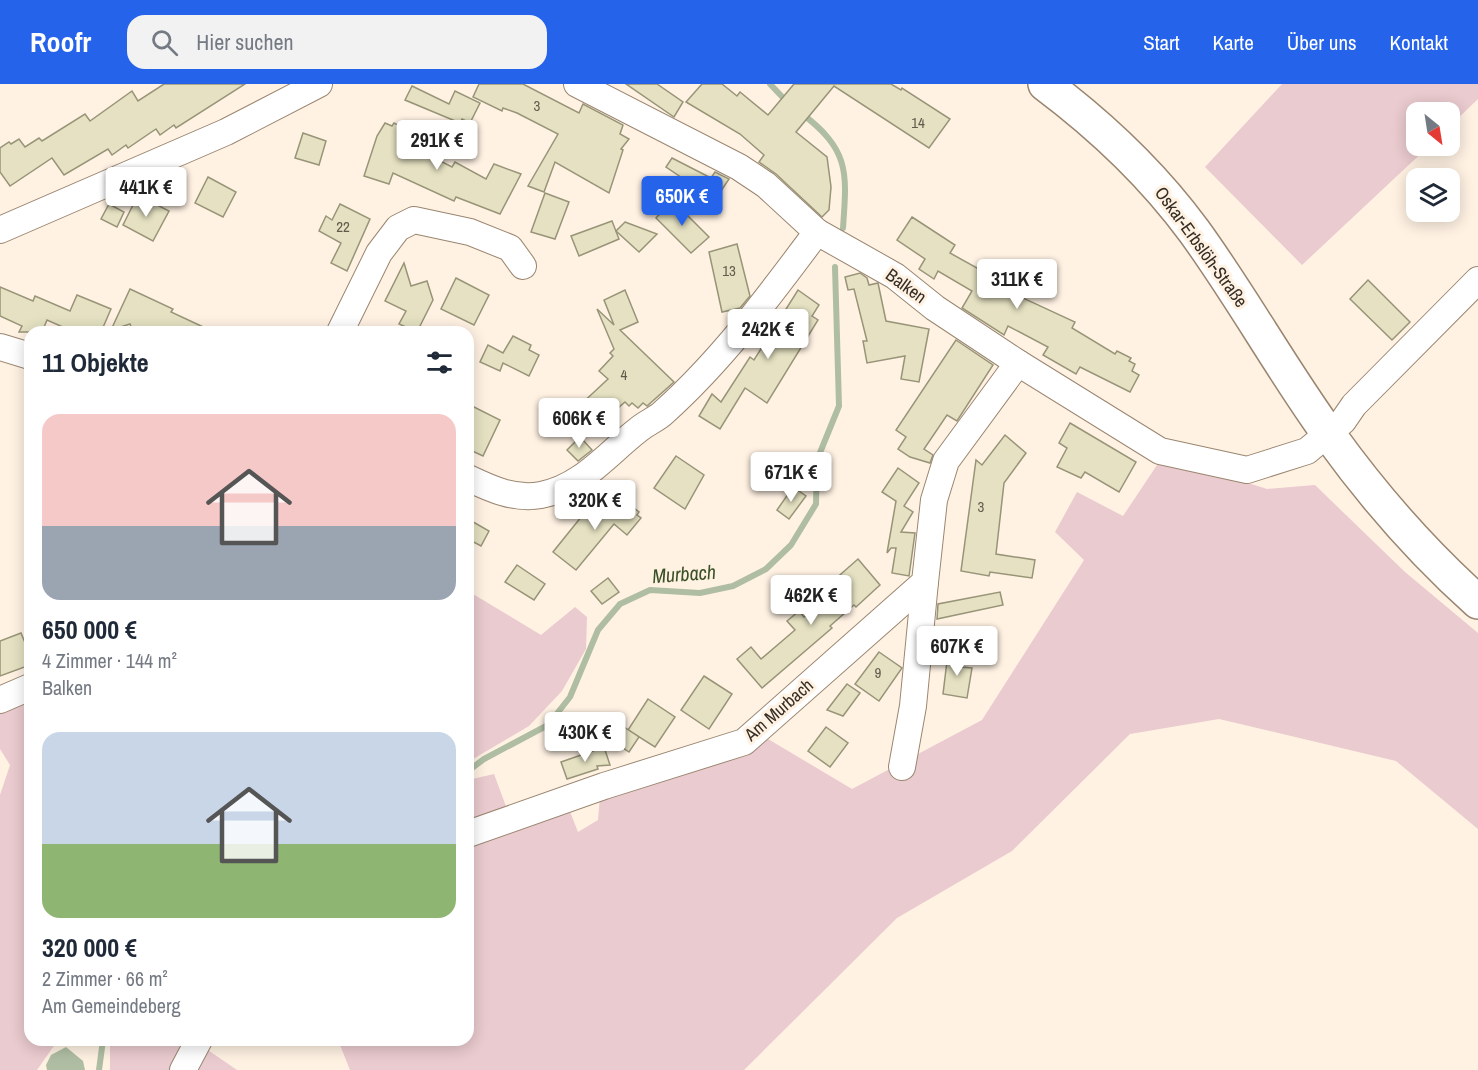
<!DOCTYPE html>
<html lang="de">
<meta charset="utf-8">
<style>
body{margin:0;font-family:"Archivo Narrow",sans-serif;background:#f2f2f3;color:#1f2937;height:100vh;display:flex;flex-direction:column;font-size:22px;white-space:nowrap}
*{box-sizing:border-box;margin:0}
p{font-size:20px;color:#747a83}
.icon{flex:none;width:33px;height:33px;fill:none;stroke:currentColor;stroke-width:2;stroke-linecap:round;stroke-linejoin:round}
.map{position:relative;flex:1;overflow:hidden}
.drawer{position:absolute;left:24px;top:242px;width:450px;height:720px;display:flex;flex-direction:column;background:#fff;border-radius:18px;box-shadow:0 3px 15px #0003}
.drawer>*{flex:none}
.needle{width:39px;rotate:150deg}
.fabs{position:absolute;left:1406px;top:18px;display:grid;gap:12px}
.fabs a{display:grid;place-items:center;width:54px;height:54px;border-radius:12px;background:#fff;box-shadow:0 3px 15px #0003;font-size:30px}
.price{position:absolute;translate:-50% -51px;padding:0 14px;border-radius:6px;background:#fff;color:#222;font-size:20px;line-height:39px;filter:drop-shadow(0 2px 3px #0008)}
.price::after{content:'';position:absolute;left:50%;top:36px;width:18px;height:14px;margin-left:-9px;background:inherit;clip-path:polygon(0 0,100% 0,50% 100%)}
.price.selected{background:#2563eb;color:#fff}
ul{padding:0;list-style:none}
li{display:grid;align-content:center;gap:12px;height:318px;padding:0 18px}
li span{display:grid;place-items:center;height:186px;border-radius:18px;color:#555}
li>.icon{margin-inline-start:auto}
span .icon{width:108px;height:108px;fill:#fffc;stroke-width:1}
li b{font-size:26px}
h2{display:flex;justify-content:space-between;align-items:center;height:72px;padding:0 18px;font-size:26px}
header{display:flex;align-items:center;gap:36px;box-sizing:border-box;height:84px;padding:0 30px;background:#2563eb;color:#fff}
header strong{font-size:28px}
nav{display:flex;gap:33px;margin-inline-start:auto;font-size:21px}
.search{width:420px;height:54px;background:#f2f2f3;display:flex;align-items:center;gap:15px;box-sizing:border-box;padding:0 21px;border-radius:18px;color:#747a83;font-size:22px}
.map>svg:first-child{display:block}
.green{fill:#eacbcf}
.water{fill:#afbea3}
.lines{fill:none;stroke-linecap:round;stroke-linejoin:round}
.stream{stroke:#afbea3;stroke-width:6}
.building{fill:#e5e1c2;stroke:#989478;stroke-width:1.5}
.minor-casing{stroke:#9a8670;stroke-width:28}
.major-casing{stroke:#9a8670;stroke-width:36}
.minor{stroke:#fff;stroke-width:26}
.major{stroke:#fff;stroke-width:33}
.labels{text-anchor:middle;stroke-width:6;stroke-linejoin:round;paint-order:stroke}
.number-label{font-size:15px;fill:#625b4c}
.street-label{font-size:18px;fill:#362e24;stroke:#fff2e3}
.water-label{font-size:20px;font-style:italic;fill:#3a5026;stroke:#fff2e3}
</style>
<header>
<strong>Roofr</strong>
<div class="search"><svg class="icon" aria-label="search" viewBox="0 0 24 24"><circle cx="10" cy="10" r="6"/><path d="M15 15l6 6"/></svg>Hier suchen</div>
<nav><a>Start</a><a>Karte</a><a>Über uns</a><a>Kontakt</a></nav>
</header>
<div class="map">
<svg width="1478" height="986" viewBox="0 0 1478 986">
<rect width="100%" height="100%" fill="#fff2e3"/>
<!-- green -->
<g class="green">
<polygon points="1282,0 1478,0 1478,15 1449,43 1449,28 1416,28 1416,62 1429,62 1302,181 1205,83"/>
<polygon points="1163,372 1267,405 1315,401 1405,488 1478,549 1478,745 1396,677 1219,635 1130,650 1012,767 897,834 744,986 350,986 338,956 468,956 468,696 494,690 513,741 567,720 578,748 598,736 600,712 720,660 768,655 852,705 982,636 1084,476 1055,448 1077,408 1123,432"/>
<polygon points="468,507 541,551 575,523 587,533 586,565 562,607 529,642 468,678"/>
<polygon points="30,615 30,956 58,956 37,986 0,986 0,711 10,681 0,665 0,627"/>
<polygon points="110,956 191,956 174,986 110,986"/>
<polygon points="202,962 237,986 192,986"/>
</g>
<!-- water -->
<polygon class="water" points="66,963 83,977 85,986 47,986 46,981 51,971"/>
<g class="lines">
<!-- stream -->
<g class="stream">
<polyline points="770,0 788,19"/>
<path d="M801,29c49,37 46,59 42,115"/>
<polyline points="468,687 484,675 548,641 570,613 598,546 620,520 650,506 700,509 733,502 766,485 791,461 816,420 817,376 839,322 835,183"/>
<polyline points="99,986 103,956"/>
</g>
</g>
<!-- building -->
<g class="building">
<polygon points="164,0 245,0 176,44 174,41 160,51 156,45 128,64 126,61 112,71 108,65 64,91 52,74 10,102 0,88 0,64 9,58 11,60 19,55 25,63 39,54 42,57 85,30 90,37 132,7 138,17"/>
<polygon points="479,0 523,0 579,29 583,20 623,41 620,50 629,55 621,65 623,66 609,109 555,78 544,108 528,102 558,50 517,29 503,24 502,27 473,13"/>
<polygon points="626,0 657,0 683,18 674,33"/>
<polygon points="702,0 722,0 737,12 740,8 768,31 794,0 891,0 901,6 902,4 950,35 929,64 834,2 796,48 827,73 831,103 829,126 822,133 776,90 759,78 764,71 740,50 686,18"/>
<polygon points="412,2 449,20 455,7 480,19 470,39 462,35 460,39 405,16"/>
<polygon points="385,39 392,42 394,39 422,53 417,65 452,83 455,78 486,95 494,80 521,90 500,130 456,113 454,117 393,89 389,100 364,92 377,52"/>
<polygon points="303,49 326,57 319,81 295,74"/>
<polygon points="672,74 711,94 715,88 729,95 715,116 666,83"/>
<polygon points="208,93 236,108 223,133 195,119"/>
<polygon points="545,109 569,118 555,155 531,148"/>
<polygon points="138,111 169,127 153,157 123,141"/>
<polygon points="672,116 709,153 691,169 656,134"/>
<polygon points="109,120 124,128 117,143 101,135"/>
<polygon points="340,120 370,135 347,187 331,179 341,159 319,147 326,132 332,136"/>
<polygon points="912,133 955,161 950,169 993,193 1001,178 1019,188 1008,207 1075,238 1072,244 1115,270 1117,267 1131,274 1129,277 1135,280 1132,287 1139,291 1130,308 1080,283 1076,290 1043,271 1048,263 1008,242 1004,251 962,224 972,207 938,187 934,195 919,185 925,175 897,156"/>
<polygon points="612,137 619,155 579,172 571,152"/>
<polygon points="625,138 657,150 639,168 616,147"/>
<polygon points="737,160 750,212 740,224 722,228 709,168"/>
<polygon points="404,179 411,202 427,197 433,216 417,248 399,240 406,227 385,217"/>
<polygon points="860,189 867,194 869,201 878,199 886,237 929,245 919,298 901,295 905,272 867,279 863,257 867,257 854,205 848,206 845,193"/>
<polygon points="456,194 489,211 474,241 441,225"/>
<polygon points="1368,196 1410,238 1392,256 1350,215"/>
<polygon points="0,203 33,217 35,212 70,227 77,211 111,225 101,248 74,248 47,236 42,248 19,248 22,242 0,232"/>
<polygon points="130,205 173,225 171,228 214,248 133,248 130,240 111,246"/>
<polygon points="625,206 638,238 620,246 674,298 647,322 643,319 638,324 632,319 629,322 625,318 585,353 569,336 581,325 579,322 608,295 599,287 613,272 610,269 614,265 597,225 614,241 604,216"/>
<polygon points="798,206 819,221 812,232 818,236 767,319 745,304 720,345 699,332 712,310 721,318 750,273 754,276"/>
<polygon points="513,252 531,261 529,266 539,271 529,292 503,279 500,287 480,278 488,261 503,269"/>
<polygon points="956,256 993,281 957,337 947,331 924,365 933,371 930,379 910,373 898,365 906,353 896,346"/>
<polygon points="468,320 500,336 483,372 468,365"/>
<polygon points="1070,339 1136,378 1119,408 1085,388 1081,394 1057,383 1067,364 1059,359"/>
<polygon points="1005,351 1026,369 1004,399 996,470 1035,476 1032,494 990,488 989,492 961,487 976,376 982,381"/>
<polygon points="580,353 592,366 578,377 567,366"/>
<polygon points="676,372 704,391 685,425 654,404"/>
<polygon points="898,384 919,399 904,422 913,428 901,448 915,449 909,492 892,489 896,464 891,464 887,469 896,417 882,408"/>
<polygon points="793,403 806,412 789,435 777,426"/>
<polygon points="621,414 639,428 637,431 641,434 627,451 614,440 576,486 553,468 594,417 609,429"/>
<polygon points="468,435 489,447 481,462 468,455"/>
<polygon points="858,475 880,501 856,523 854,521 830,542 832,544 762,604 737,575 751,563 761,575 795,546 787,537 799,527 804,533 815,524 819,529 842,508 833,497"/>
<polygon points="517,481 545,500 534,516 505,498"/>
<polygon points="608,494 619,508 602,520 591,507"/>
<polygon points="1000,508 1003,521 937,535 938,520"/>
<polygon points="21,549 26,561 30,560 30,581 0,592 0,557"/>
<polygon points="879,568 902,584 879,617 855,600"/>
<polygon points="948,569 962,571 961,583 972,584 967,614 943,610"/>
<polygon points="704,592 732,610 709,645 681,626"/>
<polygon points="847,600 860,609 843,632 827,626"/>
<polygon points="648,615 675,633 655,663 628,646"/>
<polygon points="624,643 639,653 629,668 614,658"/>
<polygon points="826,643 848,659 830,683 808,667"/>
<polygon points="604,663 610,681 597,682 598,685 567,695 561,678"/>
</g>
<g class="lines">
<!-- minor casing -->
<g class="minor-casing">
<g id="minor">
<polyline points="577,0 739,83 766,101 817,148 895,192 935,224 1018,279 1160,367 1247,386 1307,367 1343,337 1354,321 1478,196"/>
<polyline points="0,146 226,48 319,0"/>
<polyline points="340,248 379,169 398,144 414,136 470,148 510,164 523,182"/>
<polyline points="0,263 30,272"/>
<path d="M468,394c23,11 47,22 73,17 41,-8 66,-41 97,-65 8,-7 19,-11 26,-18 59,-53 106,-117 153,-180"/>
<polyline points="0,616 30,603"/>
<polyline points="902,683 913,622 925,498"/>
<polyline points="468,750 604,702 744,658 925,498 934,416 946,377 1018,279"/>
<polyline points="183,986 199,956"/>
</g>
</g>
<!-- major casing -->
<g class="major-casing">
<path id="major" d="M1045,0c56,42 107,90 149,147 48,66 88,139 136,205 44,61 92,116 148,166"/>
</g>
<!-- minor -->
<use href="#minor" class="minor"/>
<!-- major -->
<use href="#major" class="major"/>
</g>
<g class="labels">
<!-- number labels -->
<g class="number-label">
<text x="537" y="27">3</text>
<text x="918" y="44">14</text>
<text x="343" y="148">22</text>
<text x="729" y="192">13</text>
<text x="624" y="296">4</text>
<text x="981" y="428">3</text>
<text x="878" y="594">9</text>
</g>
<!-- street labels -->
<g class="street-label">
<text transform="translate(1201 163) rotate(54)" y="6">Oskar-Erbslöh-Straße</text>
<text transform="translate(906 202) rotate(36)" y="6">Balken</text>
<text transform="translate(779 626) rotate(-41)" y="6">Am Murbach</text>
</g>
<!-- water labels -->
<g class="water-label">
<text transform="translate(684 490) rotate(-4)" y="7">Murbach</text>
</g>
</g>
</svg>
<div class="fabs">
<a><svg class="needle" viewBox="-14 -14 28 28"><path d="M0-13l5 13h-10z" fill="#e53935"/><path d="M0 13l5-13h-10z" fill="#747a83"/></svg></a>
<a><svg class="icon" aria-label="layers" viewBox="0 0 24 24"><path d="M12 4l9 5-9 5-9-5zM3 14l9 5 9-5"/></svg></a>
</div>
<b class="price" style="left:437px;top:87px">291K €</b>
<b class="price" style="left:146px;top:134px">441K €</b>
<b class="price selected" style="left:682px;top:143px">650K €</b>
<b class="price" style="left:1017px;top:226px">311K €</b>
<b class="price" style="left:768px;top:276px">242K €</b>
<b class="price" style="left:579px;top:365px">606K €</b>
<b class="price" style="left:791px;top:419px">671K €</b>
<b class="price" style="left:595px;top:447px">320K €</b>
<b class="price" style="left:811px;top:542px">462K €</b>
<b class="price" style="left:957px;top:593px">607K €</b>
<b class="price" style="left:585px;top:679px">430K €</b>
<section class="drawer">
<h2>11 Objekte<svg class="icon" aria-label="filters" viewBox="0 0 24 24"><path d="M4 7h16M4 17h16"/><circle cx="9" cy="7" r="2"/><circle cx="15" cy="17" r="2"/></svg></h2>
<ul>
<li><span style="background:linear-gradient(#f6c9c9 60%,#9aa5b1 0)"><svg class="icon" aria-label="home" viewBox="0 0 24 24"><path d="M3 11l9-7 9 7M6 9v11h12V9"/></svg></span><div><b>650 000 €</b><p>4 Zimmer · 144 m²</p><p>Balken</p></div></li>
<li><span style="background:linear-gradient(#c9d6e8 60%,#8fb573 0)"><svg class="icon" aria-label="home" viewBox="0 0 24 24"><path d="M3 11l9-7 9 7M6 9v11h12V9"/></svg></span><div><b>320 000 €</b><p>2 Zimmer · 66 m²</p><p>Am Gemeindeberg</p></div></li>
</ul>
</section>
</div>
